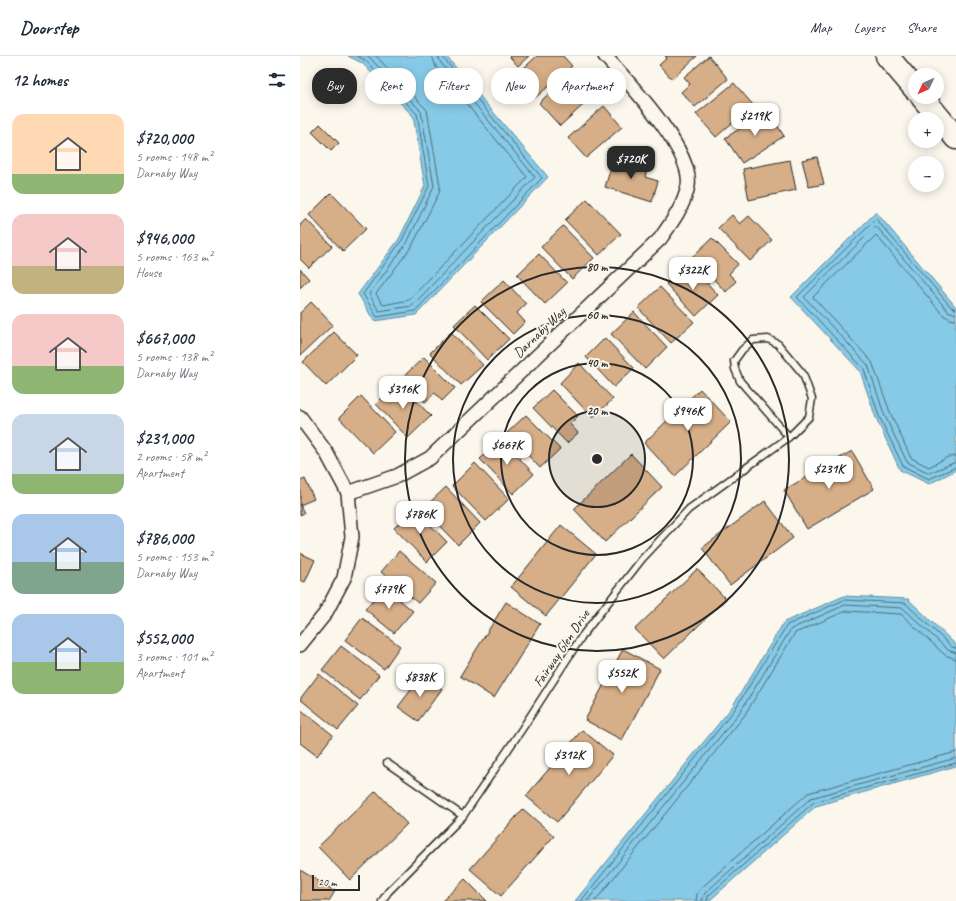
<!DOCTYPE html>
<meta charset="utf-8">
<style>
body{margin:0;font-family:Caveat,sans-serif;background:#f2f2f3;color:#1f2937;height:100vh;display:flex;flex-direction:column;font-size:15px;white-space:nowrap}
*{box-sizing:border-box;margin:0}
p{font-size:13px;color:#747a83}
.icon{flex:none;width:22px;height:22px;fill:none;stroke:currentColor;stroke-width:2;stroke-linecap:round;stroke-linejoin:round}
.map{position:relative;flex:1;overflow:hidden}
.sheet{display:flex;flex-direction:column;background:#fff;width:300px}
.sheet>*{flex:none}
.top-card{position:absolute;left:12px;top:12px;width:380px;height:36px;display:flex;gap:8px}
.needle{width:26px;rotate:226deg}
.buttons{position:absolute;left:608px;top:12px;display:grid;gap:8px}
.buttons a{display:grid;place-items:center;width:36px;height:36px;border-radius:50%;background:#fff;box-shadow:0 2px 10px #0003;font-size:20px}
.scale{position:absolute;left:12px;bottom:10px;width:48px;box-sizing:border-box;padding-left:4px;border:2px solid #2b2b2b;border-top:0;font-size:11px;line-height:14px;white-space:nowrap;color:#2b2b2b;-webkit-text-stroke:3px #fbf7ec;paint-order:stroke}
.price{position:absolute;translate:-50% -34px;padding:0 9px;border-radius:8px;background:#fff;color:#222;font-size:13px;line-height:26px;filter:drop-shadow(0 1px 2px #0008)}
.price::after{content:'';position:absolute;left:50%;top:24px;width:12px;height:9px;margin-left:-6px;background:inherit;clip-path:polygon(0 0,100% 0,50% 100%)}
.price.on{background:#2b2b2b;color:#fff}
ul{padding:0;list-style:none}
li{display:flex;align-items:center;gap:12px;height:100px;padding:0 12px}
li span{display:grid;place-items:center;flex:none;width:112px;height:80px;border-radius:12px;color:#555}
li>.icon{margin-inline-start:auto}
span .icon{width:48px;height:48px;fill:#fffc;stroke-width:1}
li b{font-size:17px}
h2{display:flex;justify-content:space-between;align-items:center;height:48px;padding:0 12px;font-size:17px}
.tag{padding:0 14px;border-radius:16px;background:#fff;box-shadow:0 2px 10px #0003;font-size:14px;line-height:36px}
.tag.on{background:#2b2b2b;color:#fff}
header{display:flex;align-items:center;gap:24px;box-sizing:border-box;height:56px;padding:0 20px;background:#fff;border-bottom:1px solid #e0e1e3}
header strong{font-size:19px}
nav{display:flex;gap:22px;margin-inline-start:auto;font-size:14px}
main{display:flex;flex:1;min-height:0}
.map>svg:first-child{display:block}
.water{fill:#86cae7;stroke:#628a9c}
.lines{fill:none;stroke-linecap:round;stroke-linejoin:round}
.shore{stroke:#4f6b76;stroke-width:1}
.building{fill:#d6ae87;stroke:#2b2b2b}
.lane-casing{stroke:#2b2b2b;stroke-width:9}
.street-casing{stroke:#2b2b2b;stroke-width:16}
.highway-casing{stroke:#2b2b2b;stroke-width:25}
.lane{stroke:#fbf7ec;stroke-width:6}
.street{stroke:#fbf7ec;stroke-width:13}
.highway{stroke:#fbf7ec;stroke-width:22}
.ring{fill:none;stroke:#2b2b2b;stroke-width:2}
.labels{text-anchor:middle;stroke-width:4;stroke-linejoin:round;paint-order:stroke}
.street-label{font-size:14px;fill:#2b2b2b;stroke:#fbf7ec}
.centre{fill:#2b2b2b;stroke:#fbf7ec;stroke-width:2}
.ring-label{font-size:12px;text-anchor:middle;font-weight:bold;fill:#2b2b2b;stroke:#fbf7ec;stroke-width:4;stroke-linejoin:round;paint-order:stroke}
</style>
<header>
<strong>Doorstep</strong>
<nav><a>Map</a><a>Layers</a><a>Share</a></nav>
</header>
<main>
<section class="sheet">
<h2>12 homes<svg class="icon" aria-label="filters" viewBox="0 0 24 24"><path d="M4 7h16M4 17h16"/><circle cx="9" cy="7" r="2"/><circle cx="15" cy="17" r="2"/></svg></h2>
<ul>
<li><span style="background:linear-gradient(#ffd9b3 75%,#8fb573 0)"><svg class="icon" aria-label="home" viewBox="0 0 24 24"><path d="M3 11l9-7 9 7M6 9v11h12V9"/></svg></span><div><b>$720,000</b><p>5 rooms · 148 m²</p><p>Darnaby Way</p></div></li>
<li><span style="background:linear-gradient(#f6c9c9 65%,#c2b280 0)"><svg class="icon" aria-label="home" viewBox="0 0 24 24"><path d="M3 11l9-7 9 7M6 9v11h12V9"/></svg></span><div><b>$946,000</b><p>5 rooms · 163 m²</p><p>House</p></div></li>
<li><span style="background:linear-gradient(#f6c9c9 65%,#8fb573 0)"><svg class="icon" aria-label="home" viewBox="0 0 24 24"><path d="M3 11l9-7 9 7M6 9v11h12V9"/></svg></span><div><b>$667,000</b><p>5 rooms · 138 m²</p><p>Darnaby Way</p></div></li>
<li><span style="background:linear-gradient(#c9d6e8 75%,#8fb573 0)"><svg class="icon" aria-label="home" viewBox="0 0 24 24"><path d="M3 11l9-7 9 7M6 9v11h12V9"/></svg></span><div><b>$231,000</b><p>2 rooms · 58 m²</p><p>Apartment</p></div></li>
<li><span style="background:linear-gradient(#a9c7e8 60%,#7fa58c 0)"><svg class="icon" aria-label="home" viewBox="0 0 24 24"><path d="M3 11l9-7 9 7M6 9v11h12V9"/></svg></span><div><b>$786,000</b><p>5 rooms · 153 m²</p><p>Darnaby Way</p></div></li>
<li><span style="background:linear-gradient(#a9c7e8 60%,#8fb573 0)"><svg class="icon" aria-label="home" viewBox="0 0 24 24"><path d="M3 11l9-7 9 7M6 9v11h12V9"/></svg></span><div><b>$552,000</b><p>3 rooms · 101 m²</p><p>Apartment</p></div></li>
</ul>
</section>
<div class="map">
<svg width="656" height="845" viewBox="0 0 656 845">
<rect width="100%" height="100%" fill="#fbf7ec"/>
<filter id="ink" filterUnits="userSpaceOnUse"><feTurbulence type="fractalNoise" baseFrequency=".025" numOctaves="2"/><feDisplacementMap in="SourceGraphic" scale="8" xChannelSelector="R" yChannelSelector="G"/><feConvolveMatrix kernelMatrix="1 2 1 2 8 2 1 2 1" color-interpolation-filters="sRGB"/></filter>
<g filter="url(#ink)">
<!-- water -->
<g class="water">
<polygon points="48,0 146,0 248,121 116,259 74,265 58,238 99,183 125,130 113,60 62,7"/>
<polygon points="576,156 656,251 656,414 629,428 600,414 576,362 560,315 491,241"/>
<polygon points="544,540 608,543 656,589 656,710 516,750 409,845 275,845 432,651 484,566"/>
</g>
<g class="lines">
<!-- shore -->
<g class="shore">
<polyline points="57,0 65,4 117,58 129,130 102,184 63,238 77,261 115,255 242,122 145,4 143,0"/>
<polyline points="68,0 121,55 134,130 107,187 69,238 79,255 112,250 235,121 141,7 138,0"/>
<polyline points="76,0 127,54 140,130 139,137 112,190 76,238 83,249 109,244 227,121 136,11 132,0"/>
<polyline points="656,253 651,251 576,163 497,241 564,313 579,360 603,410 629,423 656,411"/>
<polyline points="656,258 648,255 576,170 504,241 568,309 584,358 607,406 629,417 656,406"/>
<polyline points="656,264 650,263 643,259 576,179 513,241 572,306 590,356 611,402 629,411 648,401 656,400"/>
<polyline points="281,845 435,653 487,569 544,544 605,547 652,591 656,592"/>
<polyline points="287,845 440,656 491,573 545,549 603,552 648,594 656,597"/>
<polyline points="295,845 444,660 495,577 546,555 601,558 645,599 656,603"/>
<polyline points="396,845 397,838 400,833 508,737 656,696"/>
<polyline points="402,845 405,837 511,742 656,702"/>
<polyline points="407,845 408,840 514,746 656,707"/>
</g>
</g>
<!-- building -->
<g class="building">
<polygon points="209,0 229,0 218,10"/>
<polygon points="237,0 263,0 272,10 235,42 215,20"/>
<polygon points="365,0 397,0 372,23 359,9 367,2"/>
<polygon points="409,0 428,23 395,51 381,36 390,28 384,21"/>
<polygon points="273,15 294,39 260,70 239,47"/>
<polygon points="434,27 453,49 416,81 396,58"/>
<polygon points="304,50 322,71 286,102 268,82"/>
<polygon points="468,55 484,80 442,107 425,82"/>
<polygon points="20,68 39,87 31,95 12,76"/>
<polygon points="517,101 524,128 509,131 502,104"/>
<polygon points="314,102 347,112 345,121 358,125 352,146 305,131"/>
<polygon points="490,104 496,134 449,144 443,113"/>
<polygon points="31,137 66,173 43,195 9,159"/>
<polygon points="287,143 321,178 299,199 265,164"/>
<polygon points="432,159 440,168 449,160 472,184 450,205 418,172"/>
<polygon points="6,163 32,190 9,212 0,203 0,169"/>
<polygon points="263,170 294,202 272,223 241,191"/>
<polygon points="412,182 438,208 429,218 436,225 426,236 392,201"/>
<polygon points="239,198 267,227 245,248 217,219"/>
<polygon points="0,213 9,223 0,232"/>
<polygon points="380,215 388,223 396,215 418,239 396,260 366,228"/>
<polygon points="204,224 226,248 217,257 225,266 213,278 181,246"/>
<polygon points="360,231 394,266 371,287 338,252"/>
<polygon points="11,246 33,269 0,300 0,257"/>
<polygon points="175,249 209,283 187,304 154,269"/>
<polygon points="334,256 367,291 345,313 311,278"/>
<polygon points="34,276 57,299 26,330 3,306"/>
<polygon points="151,276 183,309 161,329 130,297"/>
<polygon points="305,282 334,312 314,331 286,301"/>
<polygon points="124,301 155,332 142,345 135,337 125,346 102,322"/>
<polygon points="279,307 313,343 293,362 260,327"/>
<polygon points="98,326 131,360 108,382 76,348"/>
<polygon points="400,333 431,366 375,420 344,387"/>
<polygon points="252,334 278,360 270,368 278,377 267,387 233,352"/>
<polygon points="61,340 95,376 73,397 39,362"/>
<polygon points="226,359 260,393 240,412 207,377"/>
<polygon points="201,383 234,418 213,438 180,403"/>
<polygon points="552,395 574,433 507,473 484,434"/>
<polygon points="331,398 362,431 305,486 274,453"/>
<polygon points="175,407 209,443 186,465 152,430"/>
<polygon points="5,423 14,443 0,449 4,457 0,459 0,425"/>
<polygon points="146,431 180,467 158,489 123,453"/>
<polygon points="465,445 493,482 430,529 402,492"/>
<polygon points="114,452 147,486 127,506 94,472"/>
<polygon points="261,469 296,498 246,560 211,531"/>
<polygon points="99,495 136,527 118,547 81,516"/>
<polygon points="0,497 15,504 5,526 0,524"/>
<polygon points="397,513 426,543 364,603 335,573"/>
<polygon points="84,531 113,555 94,577 65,553"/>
<polygon points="206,546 240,568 194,642 160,620"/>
<polygon points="62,562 100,590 84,613 45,584"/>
<polygon points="41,590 79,619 60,644 22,614"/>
<polygon points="323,593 360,613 322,684 285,664"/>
<polygon points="19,618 58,650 38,674 0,643"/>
<polygon points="123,618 142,633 118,665 98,651"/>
<polygon points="0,653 33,679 17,700 0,687"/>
<polygon points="282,674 313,699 257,766 226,740"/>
<polygon points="76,735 107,768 50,824 18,791"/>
<polygon points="223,753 254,780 201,840 170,813"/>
<polygon points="0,814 35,835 29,845 0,845"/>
<polygon points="165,823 187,845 142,845"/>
</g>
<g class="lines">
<!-- lane casing -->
<g class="lane-casing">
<g id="lane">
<polyline points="87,707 163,760"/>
<polyline points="82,845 88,836 163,760 222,673 282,580 342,503 389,453 489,381 509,361 512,343 503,318 478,288 468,283 453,284 442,294 434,305 435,313 440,325 489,381"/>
</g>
</g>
<!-- street casing -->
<g class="street-casing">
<g id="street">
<path d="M0,361l26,35 22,41 49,-17 33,-18 230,-219c12,-17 24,-33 28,-53 6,-35 -60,-104 -83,-130"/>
<polyline points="0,589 25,558 44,522 52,481 48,437"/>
</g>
</g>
<!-- highway casing -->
<g class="highway-casing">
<g id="highway">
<polyline points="587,0 615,33"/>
<polyline points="622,41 656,82"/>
</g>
</g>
<!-- lane -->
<use href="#lane" class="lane"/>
<!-- street -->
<use href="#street" class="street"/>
<!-- highway -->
<use href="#highway" class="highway"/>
</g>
</g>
<!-- distance rings -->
<circle cx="297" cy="403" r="48" fill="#2b2b2b" fill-opacity=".12"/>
<g class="ring">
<circle cx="297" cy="403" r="48"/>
<circle cx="297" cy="403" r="96"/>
<circle cx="297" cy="403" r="144"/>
<circle cx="297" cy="403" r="192"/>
</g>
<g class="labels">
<!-- street labels -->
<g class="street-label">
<text transform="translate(239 276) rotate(-44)" y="5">Darnaby Way</text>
<text transform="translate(261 592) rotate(-56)" y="5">Fairway Glen Drive</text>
</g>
</g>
<circle cx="297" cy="403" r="6" class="centre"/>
<g class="ring-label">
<text x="297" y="215">80 m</text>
<text x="297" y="263">60 m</text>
<text x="297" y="311">40 m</text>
<text x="297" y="359">20 m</text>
</g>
</svg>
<div class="buttons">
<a><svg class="needle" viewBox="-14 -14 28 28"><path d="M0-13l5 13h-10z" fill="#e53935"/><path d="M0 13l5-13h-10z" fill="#747a83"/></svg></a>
<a>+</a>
<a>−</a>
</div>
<div class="scale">20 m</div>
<b class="price" style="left:455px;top:81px">$219K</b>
<b class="price on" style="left:331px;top:124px">$720K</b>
<b class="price" style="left:393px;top:235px">$322K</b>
<b class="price" style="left:103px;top:354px">$316K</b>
<b class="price" style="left:388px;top:376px">$946K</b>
<b class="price" style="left:207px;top:410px">$667K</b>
<b class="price" style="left:529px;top:434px">$231K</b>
<b class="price" style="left:120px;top:479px">$786K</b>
<b class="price" style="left:89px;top:554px">$779K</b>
<b class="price" style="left:322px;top:638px">$552K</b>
<b class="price" style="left:120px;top:642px">$838K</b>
<b class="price" style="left:269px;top:720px">$312K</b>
<div class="top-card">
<a class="tag on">Buy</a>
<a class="tag">Rent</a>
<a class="tag">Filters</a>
<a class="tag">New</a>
<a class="tag">Apartment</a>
</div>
</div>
</main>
